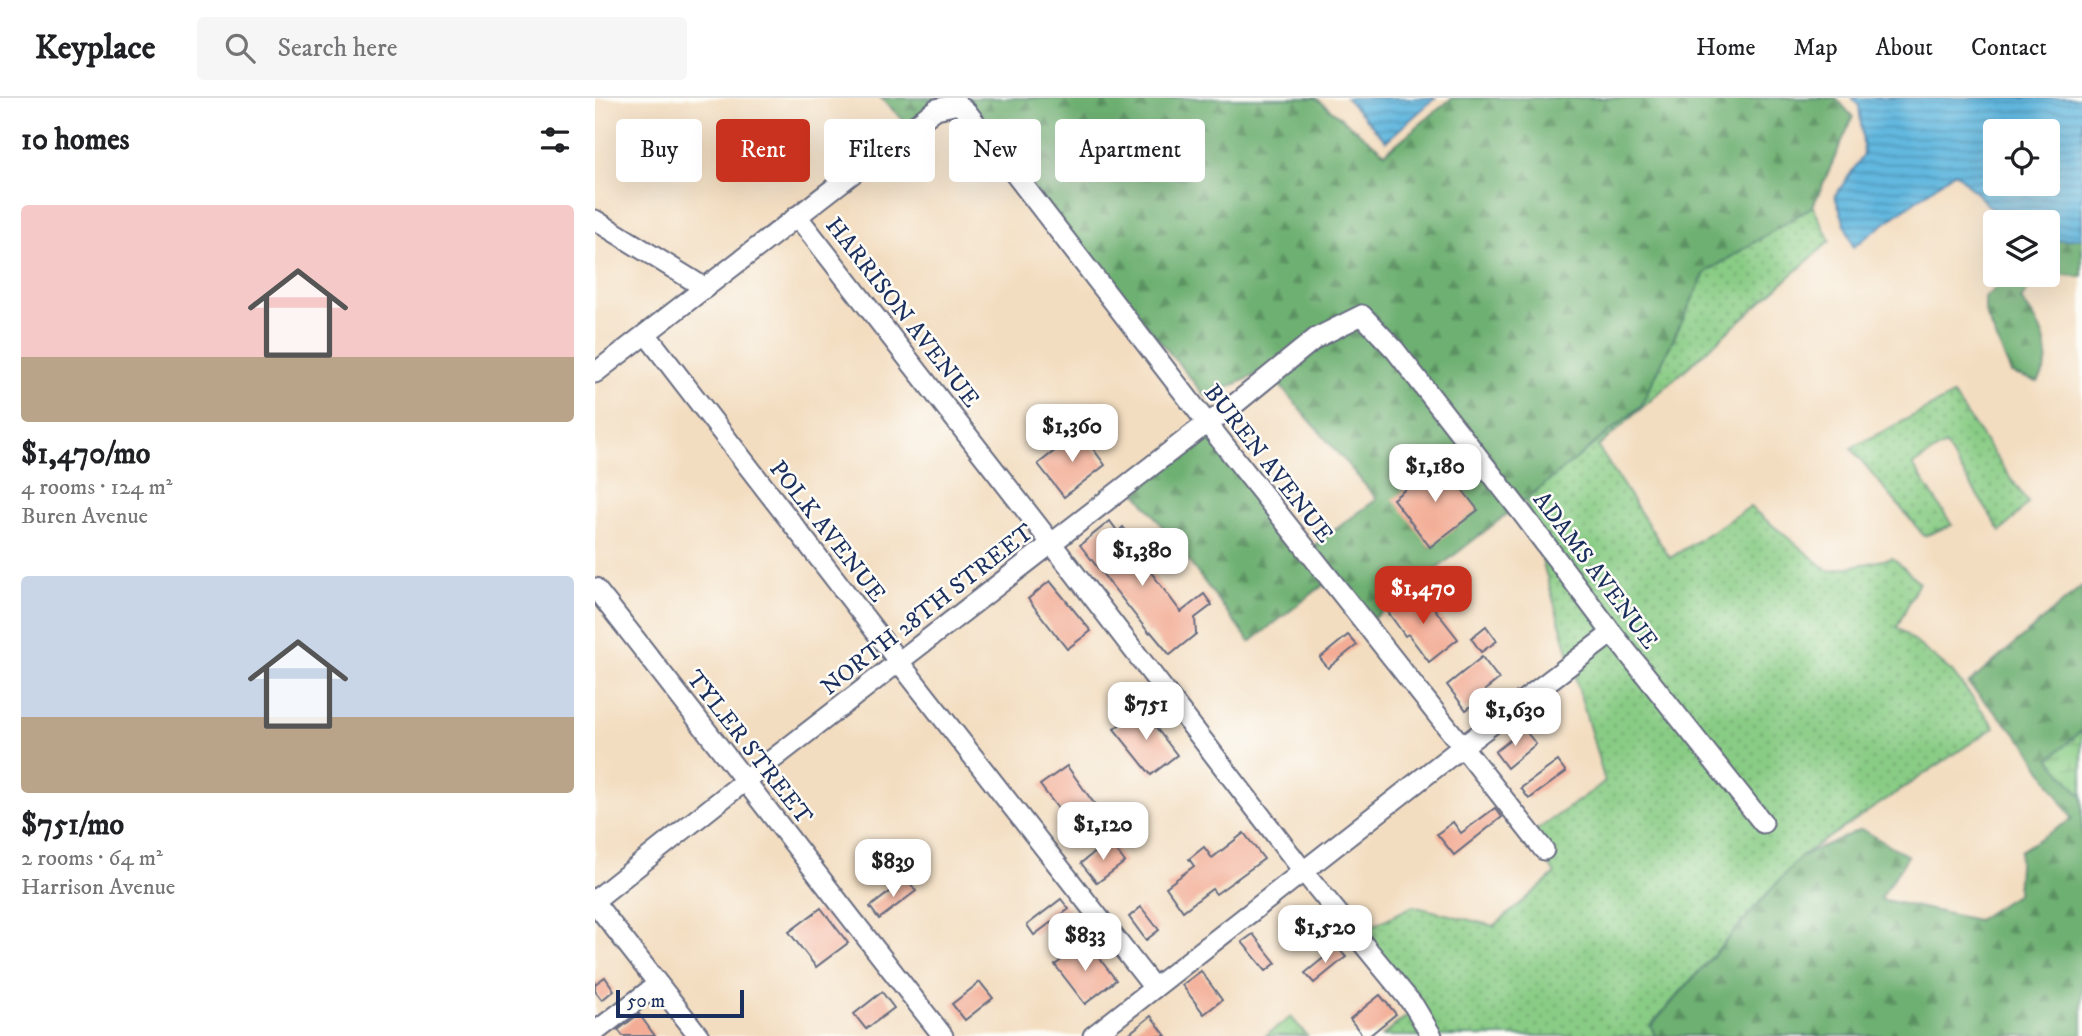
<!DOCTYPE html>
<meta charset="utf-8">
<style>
body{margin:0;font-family:"IM FELL DW Pica",serif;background:#f6f6f6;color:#202124;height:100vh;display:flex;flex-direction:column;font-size:26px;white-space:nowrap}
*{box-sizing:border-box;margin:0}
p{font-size:23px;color:#757577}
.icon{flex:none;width:38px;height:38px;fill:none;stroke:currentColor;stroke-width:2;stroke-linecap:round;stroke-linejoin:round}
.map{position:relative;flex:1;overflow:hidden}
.sheet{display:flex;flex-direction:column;background:#fff;width:595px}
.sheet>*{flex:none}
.top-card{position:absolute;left:21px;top:21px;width:665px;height:63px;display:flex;gap:14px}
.buttons{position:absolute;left:1388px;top:21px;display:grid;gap:14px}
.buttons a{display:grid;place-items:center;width:77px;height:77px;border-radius:7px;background:#fff;box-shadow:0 7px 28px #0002;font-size:35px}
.scale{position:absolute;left:21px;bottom:18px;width:128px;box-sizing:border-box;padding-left:7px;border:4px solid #1b2f5e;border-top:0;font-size:19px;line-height:24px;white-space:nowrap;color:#1b2f5e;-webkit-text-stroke:5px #fdfcf7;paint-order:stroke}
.price{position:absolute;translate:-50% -60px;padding:0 16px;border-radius:14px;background:#fff;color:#222;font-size:23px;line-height:46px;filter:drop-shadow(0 2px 4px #0008)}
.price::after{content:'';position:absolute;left:50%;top:42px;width:21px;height:16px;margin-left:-10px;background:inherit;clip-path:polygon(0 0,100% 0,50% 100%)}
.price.selected{background:#c8321e;color:#fff}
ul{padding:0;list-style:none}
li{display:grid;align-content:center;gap:14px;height:371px;padding:0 21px}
li span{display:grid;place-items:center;height:217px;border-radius:7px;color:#555}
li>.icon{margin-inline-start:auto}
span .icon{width:126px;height:126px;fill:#fffc;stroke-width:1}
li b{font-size:30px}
h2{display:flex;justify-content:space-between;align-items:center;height:84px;padding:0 21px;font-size:30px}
.pill{padding:0 24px;border-radius:7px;background:#fff;box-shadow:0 7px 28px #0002;font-size:24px;line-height:63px}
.pill.selected{background:#c8321e;color:#fff}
header{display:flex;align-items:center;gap:42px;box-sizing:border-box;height:98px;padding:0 35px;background:#fff;border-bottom:2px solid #e0e0e0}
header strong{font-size:33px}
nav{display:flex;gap:38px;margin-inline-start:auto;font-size:24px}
.search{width:490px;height:63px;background:#f6f6f6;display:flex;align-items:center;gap:18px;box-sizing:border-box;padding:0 24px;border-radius:7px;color:#757577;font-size:26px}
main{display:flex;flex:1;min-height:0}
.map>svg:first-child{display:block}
.grass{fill:url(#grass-dots);stroke:#527e72;stroke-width:2}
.forest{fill:url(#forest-firs);stroke:#447068;stroke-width:2}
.wetland{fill:url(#wetland-marsh);stroke:#527e72;stroke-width:2}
.park{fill:url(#park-tufts);stroke:#527e72;stroke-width:2}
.water{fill:url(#water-rules);stroke:#3e749e;stroke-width:2;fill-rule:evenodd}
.building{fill:#f3ad96}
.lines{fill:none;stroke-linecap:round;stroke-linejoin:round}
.minor-casing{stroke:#676c80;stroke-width:23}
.minor{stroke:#fff;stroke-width:19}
.labels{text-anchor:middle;stroke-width:5;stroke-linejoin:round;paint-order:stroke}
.street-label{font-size:24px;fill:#1b2f5e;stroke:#fdfcf7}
</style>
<header>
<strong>Keyplace</strong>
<div class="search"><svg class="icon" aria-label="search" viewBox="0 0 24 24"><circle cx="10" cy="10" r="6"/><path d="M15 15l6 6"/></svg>Search here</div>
<nav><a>Home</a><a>Map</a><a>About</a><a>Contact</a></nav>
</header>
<main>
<section class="sheet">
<h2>10 homes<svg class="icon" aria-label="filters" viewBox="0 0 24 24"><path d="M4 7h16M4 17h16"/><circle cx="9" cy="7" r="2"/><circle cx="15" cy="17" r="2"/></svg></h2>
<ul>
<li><span style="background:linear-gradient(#f6c9c9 70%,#b9a48a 0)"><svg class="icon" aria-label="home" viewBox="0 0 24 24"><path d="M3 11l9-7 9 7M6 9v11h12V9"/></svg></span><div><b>$1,470/mo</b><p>4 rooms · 124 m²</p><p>Buren Avenue</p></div></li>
<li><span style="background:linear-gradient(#c9d6e8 65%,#b9a48a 0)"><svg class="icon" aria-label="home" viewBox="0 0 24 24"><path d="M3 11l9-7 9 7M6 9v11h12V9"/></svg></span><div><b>$751/mo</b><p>2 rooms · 64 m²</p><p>Harrison Avenue</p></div></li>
</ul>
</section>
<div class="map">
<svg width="1487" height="938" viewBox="0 0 1487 938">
<defs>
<pattern id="grass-dots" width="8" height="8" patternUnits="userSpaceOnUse" patternTransform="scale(1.75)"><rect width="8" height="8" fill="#89cc85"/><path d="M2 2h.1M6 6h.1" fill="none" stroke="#6fa670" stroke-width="1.8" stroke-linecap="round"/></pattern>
<pattern id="forest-firs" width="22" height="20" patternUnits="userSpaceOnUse" patternTransform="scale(1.75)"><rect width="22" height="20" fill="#6eb072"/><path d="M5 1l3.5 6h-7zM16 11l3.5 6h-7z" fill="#5a9061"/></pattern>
<pattern id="wetland-marsh" width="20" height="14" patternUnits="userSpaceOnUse" patternTransform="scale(1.75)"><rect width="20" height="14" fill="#89cc85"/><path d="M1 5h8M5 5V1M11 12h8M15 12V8" fill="none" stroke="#6fa670"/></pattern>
<pattern id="park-tufts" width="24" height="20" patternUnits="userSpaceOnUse" patternTransform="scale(1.75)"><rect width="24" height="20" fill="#89cc85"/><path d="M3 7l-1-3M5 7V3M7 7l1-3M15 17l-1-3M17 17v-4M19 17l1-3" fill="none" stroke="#6fa670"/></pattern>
<pattern id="water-rules" width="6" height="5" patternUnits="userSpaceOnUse" patternTransform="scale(1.75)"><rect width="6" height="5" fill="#62b8df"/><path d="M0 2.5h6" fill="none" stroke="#5096b8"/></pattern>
</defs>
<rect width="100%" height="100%" fill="#fdfcf7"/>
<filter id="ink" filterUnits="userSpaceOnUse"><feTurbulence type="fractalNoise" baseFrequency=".0143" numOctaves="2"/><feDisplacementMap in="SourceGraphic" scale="14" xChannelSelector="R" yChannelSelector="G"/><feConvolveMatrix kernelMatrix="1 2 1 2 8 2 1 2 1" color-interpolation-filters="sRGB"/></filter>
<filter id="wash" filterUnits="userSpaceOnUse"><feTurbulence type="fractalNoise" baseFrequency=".00686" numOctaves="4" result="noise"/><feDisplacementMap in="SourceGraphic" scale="28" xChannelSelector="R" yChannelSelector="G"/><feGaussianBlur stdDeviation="1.57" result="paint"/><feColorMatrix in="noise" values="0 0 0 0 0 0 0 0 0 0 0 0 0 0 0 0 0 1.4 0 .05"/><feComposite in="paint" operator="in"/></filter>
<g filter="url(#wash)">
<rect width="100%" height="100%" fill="#f3ddc0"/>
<!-- grass -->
<g class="grass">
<polygon points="1218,108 1235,143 1003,349 1075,460 1155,409 1234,473 1298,460 1324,484 1302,529 1357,574 1400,629 1206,758 1056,927 1060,938 787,938 817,914 761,836 818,808 899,828 960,776 936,736 1010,684 930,402 1046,308 1110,175"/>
<polygon points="1358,297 1433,405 1406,434 1350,347 1318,367 1357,427 1329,438 1256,350"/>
</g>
<!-- forest -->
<g class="forest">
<polygon points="286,0 721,0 790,55 857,0 1241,0 1258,19 1218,108 1110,175 1046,308 930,402 767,529 731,485 655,544 538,390 613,332 708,455 782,401 672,272 611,299 368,4 322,36"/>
<polygon points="1487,140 1487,179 1453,175 1453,143"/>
<path d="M1418,177h25l-17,25c19,22 37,55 17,82l-27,-9 -26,-61v-15z"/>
<polygon points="1487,488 1487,632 1455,661 1487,699 1487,938 1060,938 1056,928 1206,758 1266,731 1313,758 1285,801 1382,822 1422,796 1425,753 1477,721 1431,646 1373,586"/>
</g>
<!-- wetland -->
<polygon class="wetland" points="1487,632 1487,699 1455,661"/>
<!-- park -->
<polygon class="park" points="696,919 712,938 670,938"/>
<!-- water -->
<g class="water">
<polygon points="751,0 840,0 791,43"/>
<path d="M1257,0h230v140l-34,3 -1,-19h-42l-50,-50 -102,75 -18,-51 29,-42 -5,-48zM1400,33h52v53h-52z"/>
</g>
<g id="blocks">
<!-- building -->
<g class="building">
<polygon points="485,333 510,367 469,399 443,366"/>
<polygon points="846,364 883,412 835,449 798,401"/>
<polygon points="515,423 523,434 528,429 553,462 549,465 586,514 609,496 617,507 600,520 601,536 575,557 556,534 554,535 485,447"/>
<polygon points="455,483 496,533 472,551 433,501"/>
<polygon points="821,494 827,502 831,500 863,541 834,564 813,536 810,538 793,514"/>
<polygon points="891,528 902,543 886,554 876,540"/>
<polygon points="753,537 762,547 733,570 725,560"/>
<polygon points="887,559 904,581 890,592 891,594 882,601 883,603 871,612 852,587"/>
<polygon points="546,610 582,657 556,677 519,631"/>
<polygon points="929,631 941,646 912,670 900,654"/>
<polygon points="963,663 971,674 934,701 926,690"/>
<polygon points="472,668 506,715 481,734 445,687"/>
<polygon points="900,710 907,719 859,757 842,736 858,724 866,735"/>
<polygon points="649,735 669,761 621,796 617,791 588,813 571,789 599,768 594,761 609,749 617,760"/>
<polygon points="514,743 530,764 502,785 486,765"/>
<polygon points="312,781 321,793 284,821 275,809"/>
<polygon points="466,801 474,811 439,837 432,827"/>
<polygon points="546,809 564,832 551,842 534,819"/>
<polygon points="226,810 253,845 221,869 194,834"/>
<polygon points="658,836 681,865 671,873 647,844"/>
<polygon points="491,843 521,882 490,906 460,867"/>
<polygon points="742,849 751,859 719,885 710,875"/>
<polygon points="606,873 627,902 609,916 587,887"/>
<polygon points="10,879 19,892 7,902 0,893 0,886"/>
<polygon points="385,884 398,900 370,922 357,906"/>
<polygon points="287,894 299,910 271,931 259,916"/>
<polygon points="785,897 801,916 774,938 768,938 755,921"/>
<polygon points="44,916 47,920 60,938 28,938 23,932"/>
<polygon points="556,918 571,938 531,938"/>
</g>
</g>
</g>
<g filter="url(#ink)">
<use href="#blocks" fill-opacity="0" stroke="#676c80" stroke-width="2"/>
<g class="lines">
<!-- minor casing -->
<g class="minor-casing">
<g id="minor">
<polyline points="202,118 457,446 709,774 819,908 837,938"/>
<polyline points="0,122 110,190"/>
<polyline points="51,236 304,564 559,890"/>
<polyline points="0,275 341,11 363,6 372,14 612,325 949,752"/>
<path d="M0,490c117,148 231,299 348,448"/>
<polyline points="0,802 151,682 612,325 629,315 721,240 767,217 800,252 930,419 1017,535 1168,725"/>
<polyline points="0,805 104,938"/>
<polyline points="0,934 63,886"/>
<polyline points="498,938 867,649 1017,535"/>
</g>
</g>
<!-- minor -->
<use href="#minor" class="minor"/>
</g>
</g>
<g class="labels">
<!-- street labels -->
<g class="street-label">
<text transform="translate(308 214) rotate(52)" y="8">HARRISON AVENUE</text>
<text transform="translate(674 365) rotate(52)" y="8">BUREN AVENUE</text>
<text transform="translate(233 433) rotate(52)" y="8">POLK AVENUE</text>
<text transform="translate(1001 472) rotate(53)" y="8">ADAMS AVENUE</text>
<text transform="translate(332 511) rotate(-38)" y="8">NORTH 28TH STREET</text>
<text transform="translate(155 649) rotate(52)" y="8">TYLER STREET</text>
</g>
</g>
</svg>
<div class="buttons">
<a><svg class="icon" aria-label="locate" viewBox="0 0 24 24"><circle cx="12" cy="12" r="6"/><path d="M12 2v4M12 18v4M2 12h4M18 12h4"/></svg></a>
<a><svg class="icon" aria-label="layers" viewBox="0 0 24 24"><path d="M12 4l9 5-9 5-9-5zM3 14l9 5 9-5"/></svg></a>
</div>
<div class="scale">50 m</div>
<b class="price" style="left:477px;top:366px">$1,360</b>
<b class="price" style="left:840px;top:406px">$1,180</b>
<b class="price" style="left:547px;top:490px">$1,380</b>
<b class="price selected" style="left:828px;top:528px">$1,470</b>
<b class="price" style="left:551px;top:644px">$751</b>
<b class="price" style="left:920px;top:650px">$1,630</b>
<b class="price" style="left:508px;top:764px">$1,120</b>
<b class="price" style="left:298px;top:801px">$839</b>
<b class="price" style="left:730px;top:867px">$1,520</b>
<b class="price" style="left:490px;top:875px">$833</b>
<div class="top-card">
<a class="pill">Buy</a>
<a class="pill selected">Rent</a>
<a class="pill">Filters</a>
<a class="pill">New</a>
<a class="pill">Apartment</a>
</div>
</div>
</main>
